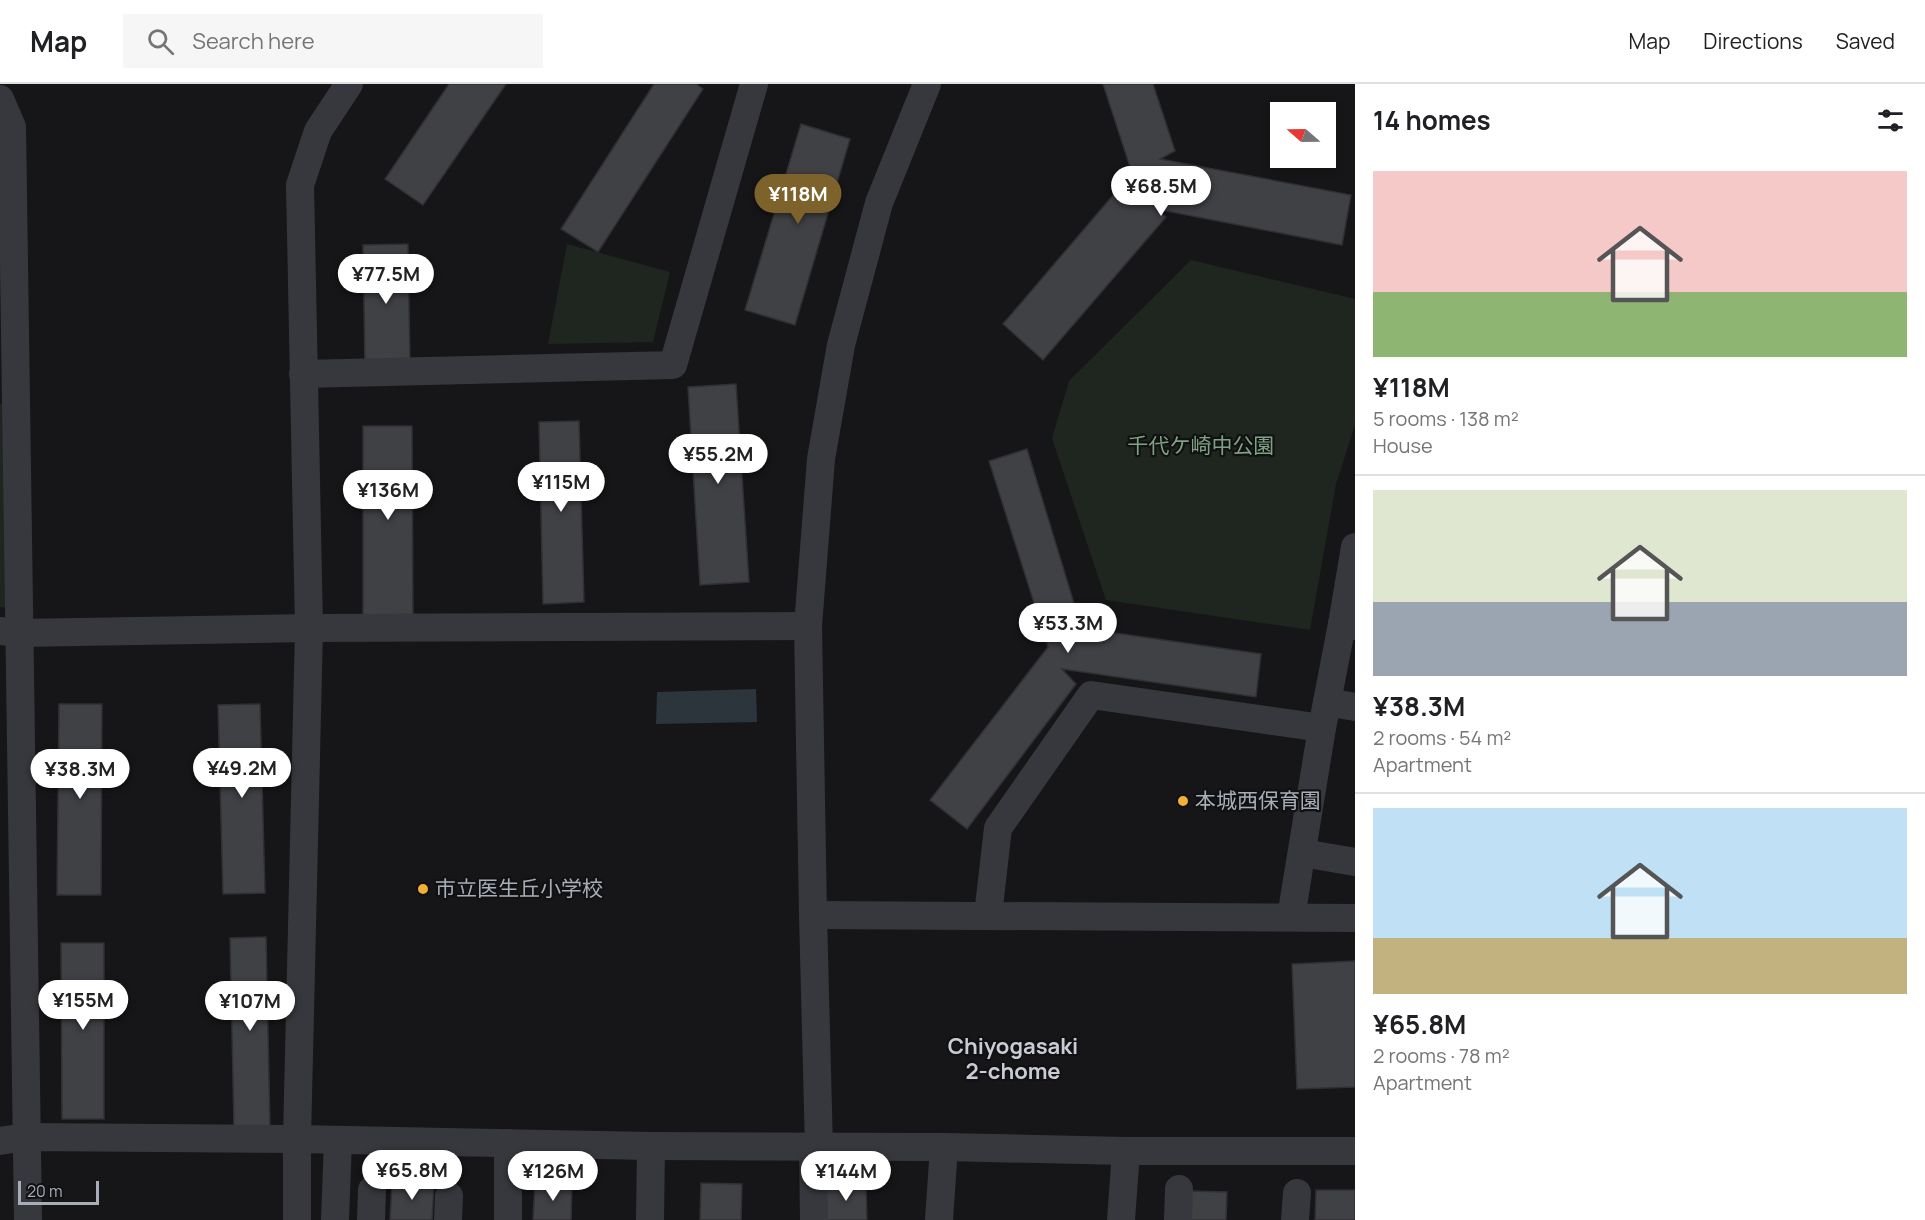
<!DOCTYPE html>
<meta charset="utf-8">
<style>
body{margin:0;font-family:Manrope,"Noto Sans JP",sans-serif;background:#f6f6f6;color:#202124;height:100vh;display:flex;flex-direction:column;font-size:22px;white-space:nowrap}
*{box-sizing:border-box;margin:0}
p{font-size:20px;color:#757577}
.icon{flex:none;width:33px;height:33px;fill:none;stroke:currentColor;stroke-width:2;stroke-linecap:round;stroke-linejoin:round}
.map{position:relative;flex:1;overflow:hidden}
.sheet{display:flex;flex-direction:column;background:#fff;width:570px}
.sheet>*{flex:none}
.needle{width:39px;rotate:290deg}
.fabs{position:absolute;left:1270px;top:18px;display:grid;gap:12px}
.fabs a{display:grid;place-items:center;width:66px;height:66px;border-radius:0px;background:#fff;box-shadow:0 3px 9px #0003;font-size:30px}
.scale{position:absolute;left:18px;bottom:15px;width:81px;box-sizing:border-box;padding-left:6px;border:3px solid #a8adb8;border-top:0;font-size:16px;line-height:21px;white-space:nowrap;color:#a8adb8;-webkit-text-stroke:4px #111113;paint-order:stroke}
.price{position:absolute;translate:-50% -51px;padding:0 14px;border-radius:21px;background:#fff;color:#222;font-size:20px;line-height:39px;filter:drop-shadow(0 2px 3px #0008)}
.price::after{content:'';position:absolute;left:50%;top:36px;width:18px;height:14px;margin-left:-9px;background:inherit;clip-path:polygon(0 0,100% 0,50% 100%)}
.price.on{background:#7e622b;color:#fff}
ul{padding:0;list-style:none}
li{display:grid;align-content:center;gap:12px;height:318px;padding:0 18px}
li+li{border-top:2px solid #e0e0e0}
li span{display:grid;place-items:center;height:186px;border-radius:0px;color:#555}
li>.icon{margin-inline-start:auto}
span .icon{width:108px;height:108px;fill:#fffc;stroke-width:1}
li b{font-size:26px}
h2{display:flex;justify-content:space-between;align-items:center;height:72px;padding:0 18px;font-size:26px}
header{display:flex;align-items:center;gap:36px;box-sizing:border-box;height:84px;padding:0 30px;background:#fff;border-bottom:2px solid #e0e0e0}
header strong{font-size:28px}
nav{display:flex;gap:33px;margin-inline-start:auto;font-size:21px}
.search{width:420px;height:54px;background:#f6f6f6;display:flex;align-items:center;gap:15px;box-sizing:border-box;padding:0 21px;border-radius:0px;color:#757577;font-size:22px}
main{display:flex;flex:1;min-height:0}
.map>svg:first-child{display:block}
.green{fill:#1e261f}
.water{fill:#2c353c}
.building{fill:#404145;stroke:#303034;stroke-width:1.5}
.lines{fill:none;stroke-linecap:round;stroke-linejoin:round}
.minor{stroke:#37383d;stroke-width:28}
.poi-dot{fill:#f2b134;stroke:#111113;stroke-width:2}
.labels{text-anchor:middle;stroke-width:4.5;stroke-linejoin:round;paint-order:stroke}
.park-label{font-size:21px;fill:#7fa381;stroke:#111113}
.poi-label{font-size:21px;fill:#a8adb8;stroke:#111113;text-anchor:start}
.neighbourhood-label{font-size:22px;font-weight:bold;fill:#c9ccd4;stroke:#111113}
</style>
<header>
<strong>Map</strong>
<div class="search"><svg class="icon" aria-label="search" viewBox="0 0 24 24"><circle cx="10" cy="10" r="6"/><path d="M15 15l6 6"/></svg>Search here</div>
<nav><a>Map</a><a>Directions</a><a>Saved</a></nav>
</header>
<main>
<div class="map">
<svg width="1355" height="1136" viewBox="0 0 1355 1136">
<rect width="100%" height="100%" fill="#161618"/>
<!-- green -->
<g class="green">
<polygon points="567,160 670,188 653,258 548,260"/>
<polygon points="1191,176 1355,215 1355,341 1336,400 1310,546 1106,516 1052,354 1069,297"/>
<polygon points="0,320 7,320 8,524 0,523"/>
</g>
<!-- water -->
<polygon class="water" points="756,605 757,638 656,640 657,608"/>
<!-- building -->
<g class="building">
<polygon points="449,0 506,0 423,121 385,95"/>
<polygon points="654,0 696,0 703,5 598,168 561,145"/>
<polygon points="1103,0 1153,0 1175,67 1160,75 1351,111 1342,161 1156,125 1166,133 1043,276 1003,240 1132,89"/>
<polygon points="801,40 850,55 795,241 745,226"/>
<polygon points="408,160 410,282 365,283 363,161"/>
<polygon points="736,300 749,498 700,501 688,303"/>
<polygon points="579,337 584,518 543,520 539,338"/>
<polygon points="363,342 412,342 413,531 363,531"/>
<polygon points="1027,365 1080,539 1073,543 1261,570 1256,613 1062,585 1076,600 967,745 930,716 1048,563 989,377"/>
<polygon points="59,620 102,620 101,811 57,811"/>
<polygon points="260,620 265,809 223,810 218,621"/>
<polygon points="266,853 270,1043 234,1044 230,854"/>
<polygon points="61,859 104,859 104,1035 62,1035"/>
<polygon points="1355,877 1355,1003 1297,1005 1292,880"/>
<polygon points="392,1098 434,1100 432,1136 390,1136"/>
<polygon points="535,1099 572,1101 571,1136 533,1136"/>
<polygon points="701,1099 742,1100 741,1136 700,1136"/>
<polygon points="826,1100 866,1100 867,1136 826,1136"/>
<polygon points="1316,1106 1355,1106 1355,1136 1315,1136"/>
<polygon points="1190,1107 1227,1108 1226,1136 1190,1136"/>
</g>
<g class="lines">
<!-- minor -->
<g class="minor">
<polyline points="0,15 12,43 28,1136"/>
<polyline points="303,290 673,281 754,0"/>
<polyline points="1342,540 1355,463"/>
<polyline points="1,547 18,549 309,544 808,542"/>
<polyline points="1327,618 1355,623"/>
<polyline points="1302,769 1355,778"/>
<polyline points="813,831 1355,834"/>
<polyline points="988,831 998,744 1091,611 1322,644"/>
<polyline points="1291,833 1322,644 1342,540 1355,542"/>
<polyline points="0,1057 26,1053 297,1055 651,1062 944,1063 1126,1067 1355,1067"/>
<polyline points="813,1063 814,1136"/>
<polyline points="819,1064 813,831 808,542 821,375 841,261 879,119 927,0"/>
<polyline points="297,1136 297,1055 309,544 300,101 318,47 349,0"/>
<polyline points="335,1136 338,1056"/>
<polyline points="371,1136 372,1106"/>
<polyline points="448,1136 449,1112"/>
<polyline points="508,1136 508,1059"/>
<polyline points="650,1136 651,1062"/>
<polyline points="939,1136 944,1063"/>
<polyline points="1121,1136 1126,1067"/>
<polyline points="1178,1136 1179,1105"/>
<polyline points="1295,1136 1297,1109"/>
</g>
</g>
<!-- markers -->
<g class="poi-dot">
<circle cx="1183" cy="717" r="6"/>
<circle cx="423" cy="805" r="6"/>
</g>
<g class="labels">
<!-- park labels -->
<g class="park-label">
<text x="1201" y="369">千代ケ崎中公園</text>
</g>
<!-- poi labels -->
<g class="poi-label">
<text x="1195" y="724">本城西保育園</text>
<text x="435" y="812">市立医生丘小学校</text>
</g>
<!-- neighbourhood labels -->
<g class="neighbourhood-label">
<text x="1013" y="970">Chiyogasaki<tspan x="1013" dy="25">2-chome</tspan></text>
</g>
</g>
</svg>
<div class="fabs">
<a><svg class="needle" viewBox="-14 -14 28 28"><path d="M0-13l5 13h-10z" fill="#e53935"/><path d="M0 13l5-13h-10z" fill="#757577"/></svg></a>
</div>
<div class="scale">20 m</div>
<b class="price" style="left:1161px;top:133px">¥68.5M</b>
<b class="price on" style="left:798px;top:141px">¥118M</b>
<b class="price" style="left:386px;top:221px">¥77.5M</b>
<b class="price" style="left:718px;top:401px">¥55.2M</b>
<b class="price" style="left:561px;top:429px">¥115M</b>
<b class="price" style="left:388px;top:437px">¥136M</b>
<b class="price" style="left:1068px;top:570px">¥53.3M</b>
<b class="price" style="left:242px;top:715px">¥49.2M</b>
<b class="price" style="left:80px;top:716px">¥38.3M</b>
<b class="price" style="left:83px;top:947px">¥155M</b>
<b class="price" style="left:250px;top:948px">¥107M</b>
<b class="price" style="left:412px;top:1117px">¥65.8M</b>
<b class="price" style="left:553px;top:1118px">¥126M</b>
<b class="price" style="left:846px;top:1118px">¥144M</b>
</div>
<section class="sheet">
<h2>14 homes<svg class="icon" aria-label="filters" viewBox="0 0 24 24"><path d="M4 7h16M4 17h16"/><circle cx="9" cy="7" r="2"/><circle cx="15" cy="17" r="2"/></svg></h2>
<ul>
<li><span style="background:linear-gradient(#f6c9c9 65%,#8fb573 0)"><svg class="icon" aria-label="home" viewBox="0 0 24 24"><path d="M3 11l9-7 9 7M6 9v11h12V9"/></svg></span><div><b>¥118M</b><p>5 rooms · 138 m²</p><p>House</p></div></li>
<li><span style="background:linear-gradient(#dfe7d0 60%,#9aa5b1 0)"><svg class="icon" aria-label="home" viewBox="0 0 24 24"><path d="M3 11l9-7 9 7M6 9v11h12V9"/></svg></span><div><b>¥38.3M</b><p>2 rooms · 54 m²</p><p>Apartment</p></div></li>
<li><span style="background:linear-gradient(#bfe0f5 70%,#c2b280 0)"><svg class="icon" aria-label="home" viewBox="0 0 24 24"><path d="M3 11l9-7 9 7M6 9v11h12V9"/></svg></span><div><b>¥65.8M</b><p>2 rooms · 78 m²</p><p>Apartment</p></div></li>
</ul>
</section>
</main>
